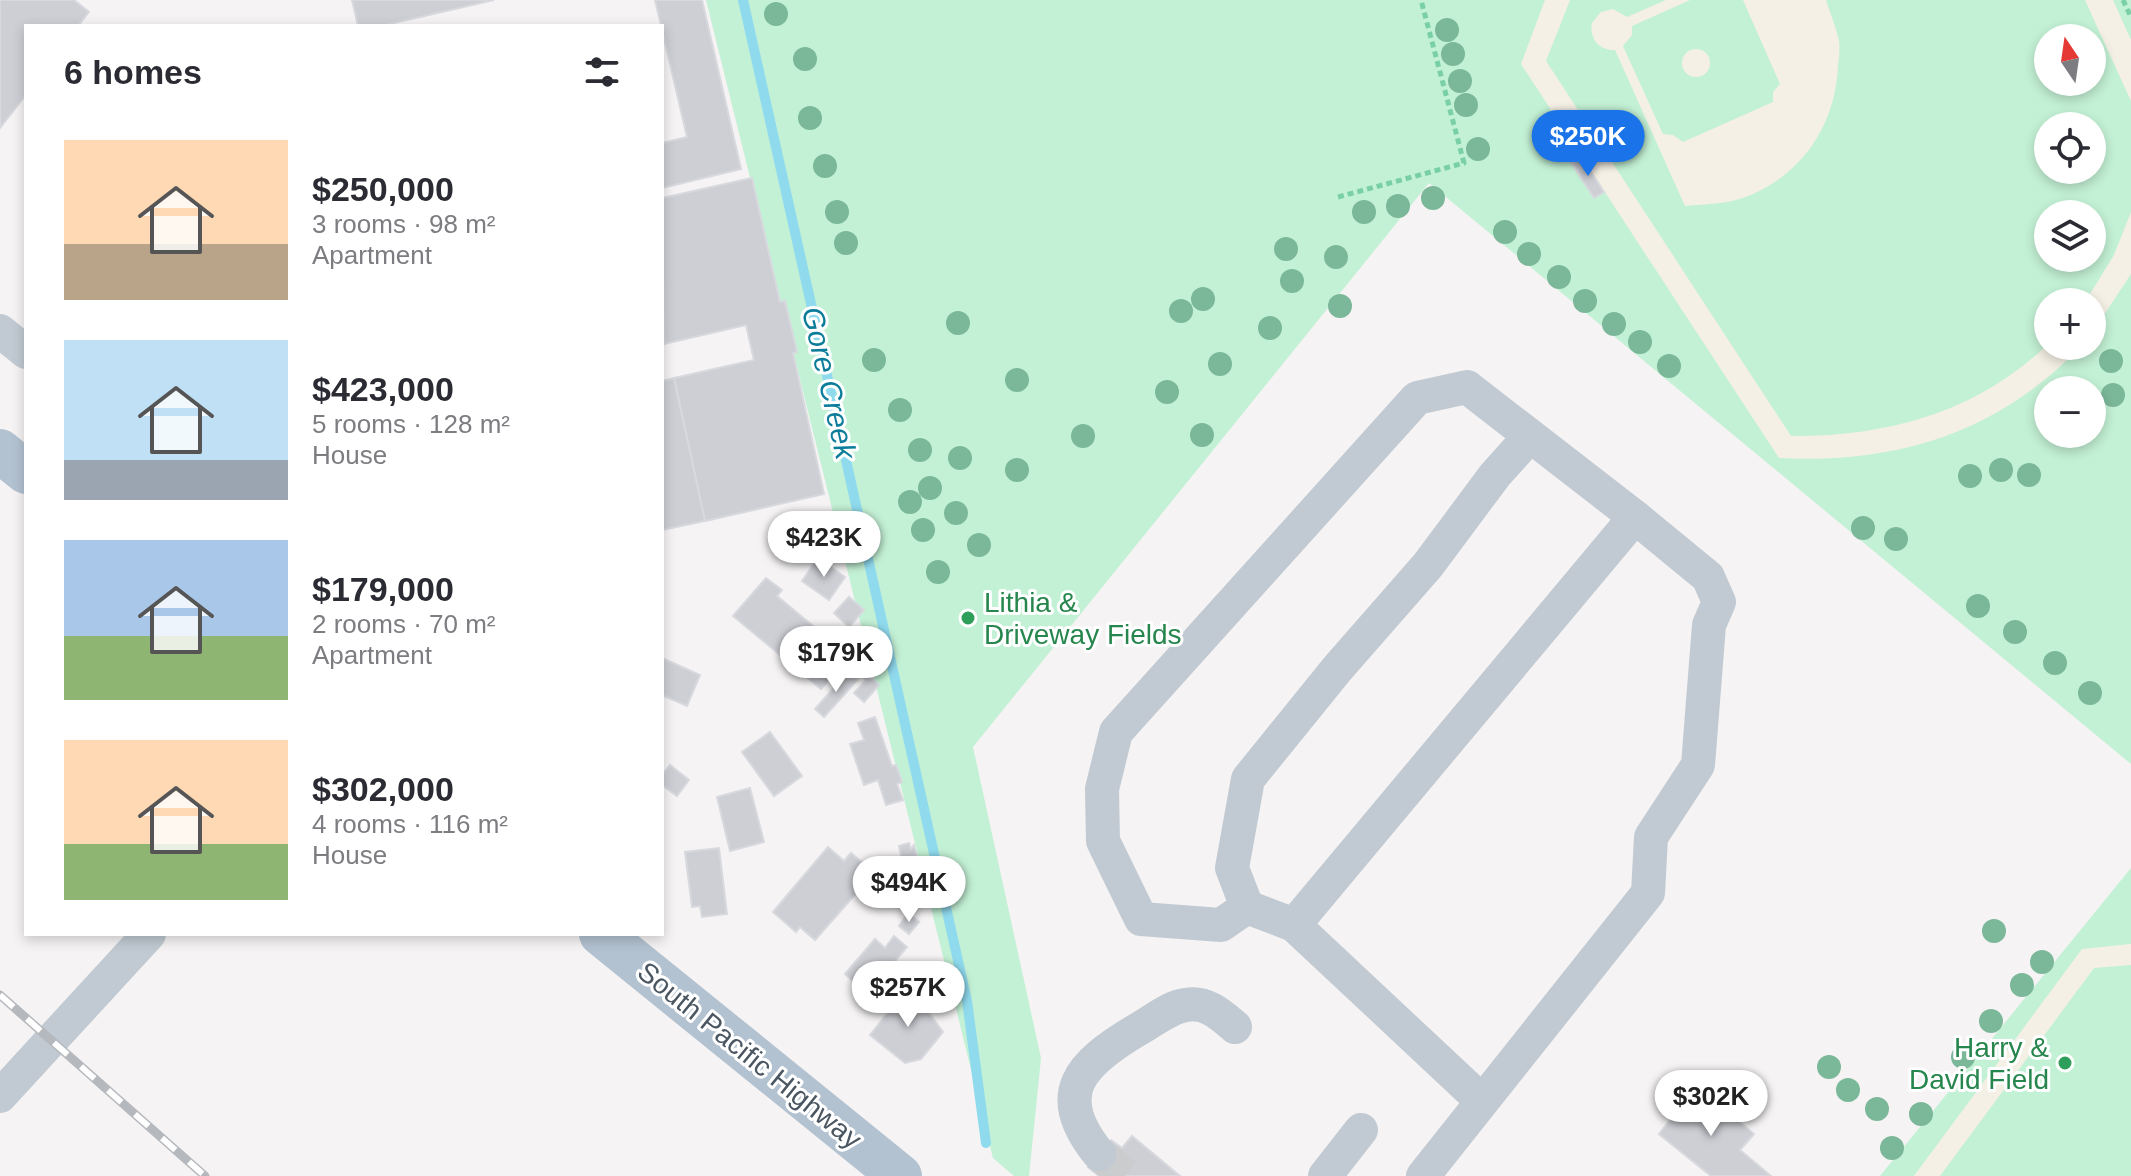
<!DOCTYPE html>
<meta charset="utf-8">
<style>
body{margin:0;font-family:Arial,sans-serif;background:#f2f2f3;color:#2b2b33;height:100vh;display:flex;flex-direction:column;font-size:30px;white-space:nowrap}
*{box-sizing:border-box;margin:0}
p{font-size:26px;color:#7c7c81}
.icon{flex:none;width:44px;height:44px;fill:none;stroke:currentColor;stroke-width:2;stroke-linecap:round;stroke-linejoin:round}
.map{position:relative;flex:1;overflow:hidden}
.details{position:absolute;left:24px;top:24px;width:640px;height:912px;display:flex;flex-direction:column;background:#fff;border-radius:0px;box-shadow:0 4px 12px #0003}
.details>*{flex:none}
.needle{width:52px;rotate:347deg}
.controls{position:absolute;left:2034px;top:24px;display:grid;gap:16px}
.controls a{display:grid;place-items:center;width:72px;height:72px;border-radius:50%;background:#fff;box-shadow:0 4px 12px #0003;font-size:40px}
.price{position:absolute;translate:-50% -68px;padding:0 18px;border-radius:28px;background:#fff;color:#222;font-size:26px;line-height:52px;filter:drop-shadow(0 2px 4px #0008)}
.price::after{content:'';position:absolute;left:50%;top:48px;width:24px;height:18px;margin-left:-12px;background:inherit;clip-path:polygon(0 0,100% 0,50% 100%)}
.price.selected{background:#1a73e8;color:#fff}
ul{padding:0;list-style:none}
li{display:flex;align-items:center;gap:24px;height:200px;padding:0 40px}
li span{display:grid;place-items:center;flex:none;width:224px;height:160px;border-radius:0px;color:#555}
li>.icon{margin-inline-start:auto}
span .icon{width:96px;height:96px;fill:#fffc;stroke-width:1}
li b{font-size:34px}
h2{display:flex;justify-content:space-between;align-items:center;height:96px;padding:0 40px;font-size:34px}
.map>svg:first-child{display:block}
.green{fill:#c3f1d5;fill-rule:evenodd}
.sand{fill:#f5f0e5}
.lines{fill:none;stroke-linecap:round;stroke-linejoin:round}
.stream{stroke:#90daee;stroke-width:10}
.building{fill:#cdcfd5;stroke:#d7d9de;stroke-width:2}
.minor-tunnel{stroke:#caccce;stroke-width:34;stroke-dasharray:34 17;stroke-linecap:butt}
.path{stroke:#7ad0a6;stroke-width:5;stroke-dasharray:6 4;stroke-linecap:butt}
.minor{stroke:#c1cad2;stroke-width:34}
.major{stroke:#b3c2d1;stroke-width:44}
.rail-casing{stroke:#b5b8bd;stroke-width:9}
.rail{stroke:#fff;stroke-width:6;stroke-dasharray:18;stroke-linecap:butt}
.tree{fill:#7bb799}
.leisure-dot{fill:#2e9e5b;stroke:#fff;stroke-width:3}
.labels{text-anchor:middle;stroke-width:6;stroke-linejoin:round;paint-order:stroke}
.leisure-label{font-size:28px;fill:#27864d;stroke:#fff;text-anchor:start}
.street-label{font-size:28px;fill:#4a5661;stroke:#fff}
.water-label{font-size:30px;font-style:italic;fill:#0c7c9b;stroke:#fff}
</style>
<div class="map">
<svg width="2131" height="1176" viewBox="0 0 2131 1176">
<rect width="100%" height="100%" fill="#f5f3f3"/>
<!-- green -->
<g class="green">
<path d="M706,0h1425v764l-702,-581 -456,564 68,311 -12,118h-15l-21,-18zM2048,38h44v44h-44zM2048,126h44v44h-44zM2048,214h44v44h-44zM2048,302h44v44h-44zM2048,390h44v44h-44z"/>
<polygon points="2131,868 2131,1176 1880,1176"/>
</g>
<!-- sand -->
<g class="sand">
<path d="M1545,0h25l-24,61 245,375c96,1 187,-24 257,-92l33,2c-83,87 -184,118 -302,112l-258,-394z"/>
<path d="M1666,0h24l-58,26v9l-9,11 40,88 10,1 10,7 90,-40v-10l7,-8 -37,-84h83c4,13 10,27 13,41 1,8 0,17 -1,24 -2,58 -34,107 -87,130 -21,9 -44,9 -66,11l-70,-156c-16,1 -26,-12 -23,-27l9,-11 12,-3 14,8z"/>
<polygon points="2085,0 2113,0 2131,40 2131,101"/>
<circle cx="1696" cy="63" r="14"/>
<polygon points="2131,212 2131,274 2092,333 2092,302 2085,302 2114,255"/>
<polygon points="2131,944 2131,965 2094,968 1940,1176 1914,1176 2082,949"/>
</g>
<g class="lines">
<!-- stream -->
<polyline class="stream" points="743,0 967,1001 986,1143"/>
</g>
<!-- building -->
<g class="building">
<polygon points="0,0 74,0 89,12 78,26 26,26 26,95 0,128"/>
<polygon points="352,0 494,0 381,26 358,26"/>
<polygon points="655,0 702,0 741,169 662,188 662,143 687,137"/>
<polygon points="1558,122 1580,157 1571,163 1549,128"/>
<polygon points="1582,158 1604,192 1594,198 1572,164"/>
<polygon points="752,178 780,302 785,301 797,352 793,353 824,494 705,521 674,378 754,360 746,325 664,344 662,198"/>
<polygon points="674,378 705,521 662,530 662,381"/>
<polygon points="818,558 845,577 829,600 802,581"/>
<polygon points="766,578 782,590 777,596 824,635 826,633 833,639 837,634 856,649 821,689 733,616"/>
<polygon points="849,597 864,610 849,627 834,613"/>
<polygon points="861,653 878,668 870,677 879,685 864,702 854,693 866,680 850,665"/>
<polygon points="662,658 700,675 687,706 662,695"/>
<polygon points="849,671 858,679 824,717 815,709"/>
<polygon points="875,717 892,766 896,765 902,782 897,784 903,800 886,805 878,780 864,785 850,744 864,740 858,723"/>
<polygon points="770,732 802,776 774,796 742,752"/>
<polygon points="670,765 689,780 677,796 662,785 662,775"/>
<polygon points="750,788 764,842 730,851 717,797"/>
<polygon points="909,843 911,849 914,845 917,856 902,861 899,846"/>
<polygon points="828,847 844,861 851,853 871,870 865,878 868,880 815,940 800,927 796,932 773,912"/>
<polygon points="719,848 727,914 702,917 700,906 692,907 685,852"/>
<polygon points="908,913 919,922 909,934 899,926"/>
<polygon points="894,936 907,947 867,994 845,974 875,939 885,948"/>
<polygon points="909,986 943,1032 921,1059 905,1063 870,1035"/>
<polygon points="1697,1086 1754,1134 1740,1150 1771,1176 1711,1176 1659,1134"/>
<polygon points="1132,1136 1180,1176 1099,1176 1088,1167 1111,1140 1122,1148"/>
</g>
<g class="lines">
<!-- minor-tunnel -->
<polyline class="minor-tunnel" points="1099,1154 1126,1176"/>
<!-- path -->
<g class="path">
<polyline points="2123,0 2131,17"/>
<polyline points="1338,197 1464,163 1421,0"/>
</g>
<!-- minor -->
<g class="minor">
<polyline points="0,331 26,352"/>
<polyline points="1247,907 1221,925 1141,919 1103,841 1102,789 1116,732 1417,398 1467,387 1635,517 1708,577 1719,602 1709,625 1698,765 1651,837 1648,893 1423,1176"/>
<polyline points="1294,925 1635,517"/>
<polyline points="0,1096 149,934"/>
<polyline points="1482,1101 1294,925 1247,907 1232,868 1248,779 1337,669 1428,565 1495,475 1530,436"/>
<path d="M1099,1154c-49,-60 -19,-90 38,-124 15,-8 32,-23 49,-25 20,-4 35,10 49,22"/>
<polyline points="1325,1176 1361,1130"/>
</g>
<!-- major -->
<g class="major">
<polyline points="0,451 26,472"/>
<polyline points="601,934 900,1176"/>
</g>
<!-- rail casing -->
<g class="rail-casing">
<polyline id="rail" points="0,995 205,1176"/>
</g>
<!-- rail -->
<use href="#rail" class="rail"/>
</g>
<!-- trees -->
<g class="tree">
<circle cx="776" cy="14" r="12"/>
<circle cx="1447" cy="30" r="12"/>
<circle cx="1453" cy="54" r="12"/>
<circle cx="805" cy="59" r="12"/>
<circle cx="1460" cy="81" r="12"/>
<circle cx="1466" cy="105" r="12"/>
<circle cx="810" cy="118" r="12"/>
<circle cx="1478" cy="149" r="12"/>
<circle cx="825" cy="166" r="12"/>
<circle cx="1433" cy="198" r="12"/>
<circle cx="1398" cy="206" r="12"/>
<circle cx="837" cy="212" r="12"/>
<circle cx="1364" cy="212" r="12"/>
<circle cx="1505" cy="232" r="12"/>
<circle cx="846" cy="243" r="12"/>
<circle cx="1286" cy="249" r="12"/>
<circle cx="1529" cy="254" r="12"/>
<circle cx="1336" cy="257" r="12"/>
<circle cx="1559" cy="277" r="12"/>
<circle cx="1292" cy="281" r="12"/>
<circle cx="1203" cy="299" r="12"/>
<circle cx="1585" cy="301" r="12"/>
<circle cx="1340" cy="306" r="12"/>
<circle cx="1181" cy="311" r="12"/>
<circle cx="958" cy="323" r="12"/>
<circle cx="1614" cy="324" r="12"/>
<circle cx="1270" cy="328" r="12"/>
<circle cx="1640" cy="342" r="12"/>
<circle cx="874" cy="360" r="12"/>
<circle cx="2111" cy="361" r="12"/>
<circle cx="1220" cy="364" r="12"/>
<circle cx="1669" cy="366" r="12"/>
<circle cx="1017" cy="380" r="12"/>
<circle cx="1167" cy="392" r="12"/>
<circle cx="2113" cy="395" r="12"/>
<circle cx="900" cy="410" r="12"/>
<circle cx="1202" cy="435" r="12"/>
<circle cx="1083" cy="436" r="12"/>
<circle cx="920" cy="450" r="12"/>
<circle cx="960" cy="458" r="12"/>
<circle cx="1017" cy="470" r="12"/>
<circle cx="2001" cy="470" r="12"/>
<circle cx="2029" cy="475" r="12"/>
<circle cx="1970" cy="476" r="12"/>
<circle cx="930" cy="488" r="12"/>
<circle cx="910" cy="502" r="12"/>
<circle cx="956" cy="513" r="12"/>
<circle cx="1863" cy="528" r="12"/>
<circle cx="923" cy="530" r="12"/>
<circle cx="1896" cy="539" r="12"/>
<circle cx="979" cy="545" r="12"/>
<circle cx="938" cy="572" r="12"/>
<circle cx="1978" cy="606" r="12"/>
<circle cx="2015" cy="632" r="12"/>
<circle cx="2055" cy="663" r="12"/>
<circle cx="2090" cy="693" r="12"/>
<circle cx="1994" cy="931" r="12"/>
<circle cx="2042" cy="962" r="12"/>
<circle cx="2022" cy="985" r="12"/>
<circle cx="1991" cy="1021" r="12"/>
<circle cx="1963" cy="1057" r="12"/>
<circle cx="1829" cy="1067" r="12"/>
<circle cx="1848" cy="1090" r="12"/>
<circle cx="1877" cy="1109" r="12"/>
<circle cx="1921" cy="1114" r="12"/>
<circle cx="1892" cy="1148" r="12"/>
</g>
<!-- markers -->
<g class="leisure-dot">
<circle cx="968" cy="618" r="8"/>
<circle cx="2065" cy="1063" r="8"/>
</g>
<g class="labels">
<!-- leisure labels -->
<g class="leisure-label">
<text x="984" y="612">Lithia &amp;<tspan x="984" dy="32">Driveway Fields</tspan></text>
<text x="2049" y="1057" text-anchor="end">Harry &amp;<tspan x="2049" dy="32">David Field</tspan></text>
</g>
<!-- street labels -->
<g class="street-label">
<text transform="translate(750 1055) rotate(39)" y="10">South Pacific Highway</text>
</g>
<!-- water labels -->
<g class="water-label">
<text transform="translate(829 383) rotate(77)" y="10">Gore Creek</text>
</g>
</g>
</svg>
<div class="controls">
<a><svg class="needle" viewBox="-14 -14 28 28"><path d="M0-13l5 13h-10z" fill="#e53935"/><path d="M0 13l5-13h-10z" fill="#7c7c81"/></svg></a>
<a><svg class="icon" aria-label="locate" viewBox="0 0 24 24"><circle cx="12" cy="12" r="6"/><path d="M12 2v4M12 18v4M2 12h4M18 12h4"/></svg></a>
<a><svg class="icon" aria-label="layers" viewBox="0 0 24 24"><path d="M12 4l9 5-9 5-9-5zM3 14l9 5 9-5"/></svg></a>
<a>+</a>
<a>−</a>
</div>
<b class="price selected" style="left:1588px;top:178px">$250K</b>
<b class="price" style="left:824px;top:579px">$423K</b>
<b class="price" style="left:836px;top:694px">$179K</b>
<b class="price" style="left:909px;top:924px">$494K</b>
<b class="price" style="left:908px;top:1029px">$257K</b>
<b class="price" style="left:1711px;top:1138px">$302K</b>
<section class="details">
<h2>6 homes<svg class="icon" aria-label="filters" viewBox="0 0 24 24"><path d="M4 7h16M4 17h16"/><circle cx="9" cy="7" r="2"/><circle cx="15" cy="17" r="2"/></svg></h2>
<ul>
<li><span style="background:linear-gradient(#ffd9b3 65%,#b9a48a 0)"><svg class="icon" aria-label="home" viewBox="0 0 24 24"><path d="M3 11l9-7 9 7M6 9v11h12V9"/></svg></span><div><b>$250,000</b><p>3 rooms · 98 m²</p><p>Apartment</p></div></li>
<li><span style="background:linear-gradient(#bfe0f5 75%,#9aa5b1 0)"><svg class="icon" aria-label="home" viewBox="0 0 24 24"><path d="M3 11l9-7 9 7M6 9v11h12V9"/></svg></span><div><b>$423,000</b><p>5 rooms · 128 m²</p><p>House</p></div></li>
<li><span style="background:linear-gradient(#a9c7e8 60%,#8fb573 0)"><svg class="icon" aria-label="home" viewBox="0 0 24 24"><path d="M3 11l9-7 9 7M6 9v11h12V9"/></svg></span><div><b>$179,000</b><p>2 rooms · 70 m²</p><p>Apartment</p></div></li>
<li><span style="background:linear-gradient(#ffd9b3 65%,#8fb573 0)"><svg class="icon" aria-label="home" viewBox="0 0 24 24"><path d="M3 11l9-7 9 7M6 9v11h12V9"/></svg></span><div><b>$302,000</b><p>4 rooms · 116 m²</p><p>House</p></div></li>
</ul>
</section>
</div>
